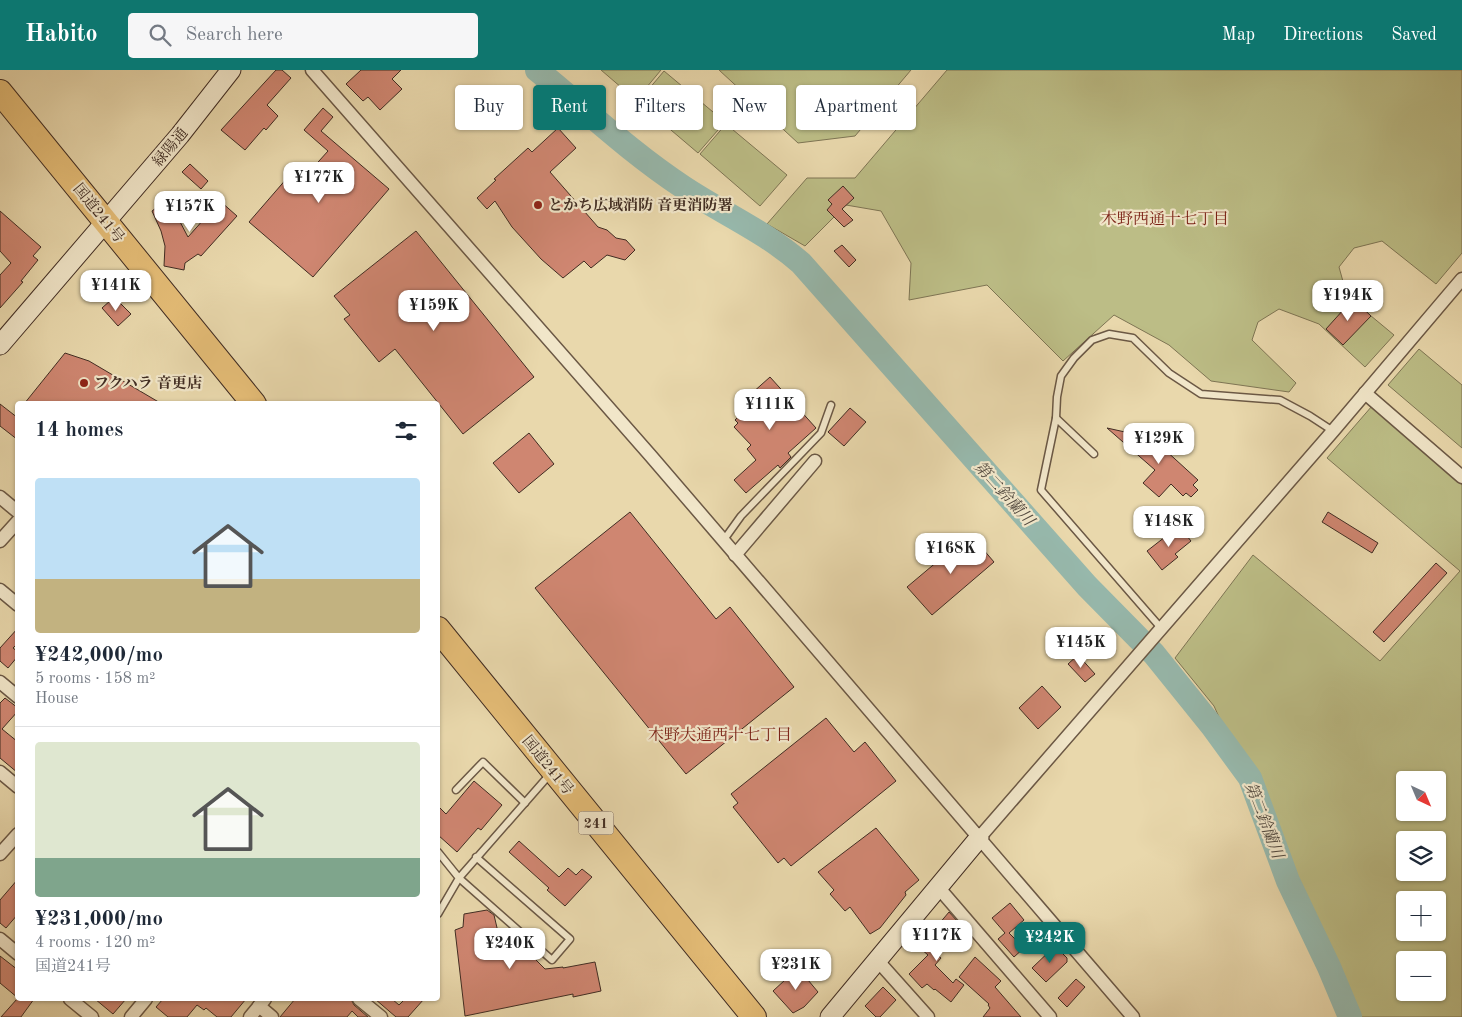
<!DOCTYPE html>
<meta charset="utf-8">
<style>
body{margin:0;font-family:"Old Standard TT","Noto Serif JP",serif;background:#f6f6f7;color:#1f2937;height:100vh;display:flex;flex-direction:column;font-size:19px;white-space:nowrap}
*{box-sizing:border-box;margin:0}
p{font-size:16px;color:#747a83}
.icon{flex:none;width:28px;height:28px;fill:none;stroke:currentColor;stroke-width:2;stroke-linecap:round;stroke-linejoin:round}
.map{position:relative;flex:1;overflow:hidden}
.panel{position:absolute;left:15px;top:331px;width:425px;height:600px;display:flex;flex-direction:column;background:#fff;border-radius:5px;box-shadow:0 1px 4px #0004}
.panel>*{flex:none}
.top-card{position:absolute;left:455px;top:15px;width:475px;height:45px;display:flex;gap:10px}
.needle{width:32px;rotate:136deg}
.buttons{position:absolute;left:1396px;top:701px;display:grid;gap:10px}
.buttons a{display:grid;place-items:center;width:50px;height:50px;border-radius:5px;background:#fff;box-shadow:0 1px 4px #0004;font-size:25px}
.price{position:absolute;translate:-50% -42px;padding:0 11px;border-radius:10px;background:#fff;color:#222;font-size:16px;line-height:32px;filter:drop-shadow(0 1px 2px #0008)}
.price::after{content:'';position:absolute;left:50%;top:30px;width:15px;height:11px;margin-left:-8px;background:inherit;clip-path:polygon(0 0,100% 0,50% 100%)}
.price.on{background:#0f766e;color:#fff}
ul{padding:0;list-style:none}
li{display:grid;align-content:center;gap:10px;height:265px;padding:0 20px}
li+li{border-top:1px solid #e0e1e3}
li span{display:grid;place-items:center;height:155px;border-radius:5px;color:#555}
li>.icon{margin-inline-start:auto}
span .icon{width:90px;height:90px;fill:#fffc;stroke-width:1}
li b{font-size:21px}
h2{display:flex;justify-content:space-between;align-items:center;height:60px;padding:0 20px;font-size:21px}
.chip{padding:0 18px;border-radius:5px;background:#fff;box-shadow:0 1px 4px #0004;font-size:18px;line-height:45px}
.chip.on{background:#0f766e;color:#fff}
header{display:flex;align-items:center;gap:30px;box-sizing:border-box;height:70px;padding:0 25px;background:#0f766e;color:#fff}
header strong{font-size:24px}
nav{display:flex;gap:28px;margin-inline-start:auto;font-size:18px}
.search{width:350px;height:45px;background:#f6f6f7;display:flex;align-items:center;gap:12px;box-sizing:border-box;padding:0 18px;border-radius:5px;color:#747a83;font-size:19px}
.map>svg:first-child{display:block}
.green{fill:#bcbd86;stroke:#7e7554;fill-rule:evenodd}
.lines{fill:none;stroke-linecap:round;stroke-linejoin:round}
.river{stroke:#97b9ad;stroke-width:24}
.building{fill:#cf8671;stroke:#412d23}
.lane-casing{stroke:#6b5845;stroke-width:9}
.street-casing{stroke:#6b5845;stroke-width:15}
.secondary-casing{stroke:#412d23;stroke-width:21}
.highway-casing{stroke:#412d23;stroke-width:26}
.lane{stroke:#f1e6c9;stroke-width:6}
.street{stroke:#f1e6c9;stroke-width:12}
.secondary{stroke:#f1e6c9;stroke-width:19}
.highway{stroke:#e4bc76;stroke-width:24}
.poi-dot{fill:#8f2418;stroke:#f1e6c9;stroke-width:2}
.labels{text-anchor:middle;stroke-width:4.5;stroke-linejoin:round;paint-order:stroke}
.shield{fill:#f1e6c9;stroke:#766455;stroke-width:1}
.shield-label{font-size:14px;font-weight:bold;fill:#412d23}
.street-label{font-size:15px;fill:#412d23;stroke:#f1e6c9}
.poi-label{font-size:15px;font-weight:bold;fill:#412d23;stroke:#f1e6c9;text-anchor:start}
.neighbourhood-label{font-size:16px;fill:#7a1f14;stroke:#f1e6c9}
.water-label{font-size:16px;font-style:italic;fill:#52493f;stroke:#f1e6c9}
</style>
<header>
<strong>Habito</strong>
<div class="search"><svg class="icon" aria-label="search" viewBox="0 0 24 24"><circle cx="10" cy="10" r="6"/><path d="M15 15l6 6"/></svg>Search here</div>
<nav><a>Map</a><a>Directions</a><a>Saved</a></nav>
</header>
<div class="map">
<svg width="1462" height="947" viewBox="0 0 1462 947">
<rect width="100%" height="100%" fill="#e9d8ac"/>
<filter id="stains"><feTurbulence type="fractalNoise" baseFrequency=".004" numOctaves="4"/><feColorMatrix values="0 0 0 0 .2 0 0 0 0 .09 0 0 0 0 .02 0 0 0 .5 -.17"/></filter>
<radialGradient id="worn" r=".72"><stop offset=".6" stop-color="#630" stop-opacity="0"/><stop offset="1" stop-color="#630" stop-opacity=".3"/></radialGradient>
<!-- green -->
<g class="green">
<polygon points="601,0 661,0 636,30"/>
<polygon points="719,0 911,0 855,66 798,73"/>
<polygon points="947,0 1462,0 1462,183 1436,214 1382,171 1354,178 1339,197 1347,226 1394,265 1365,297 1319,254 1279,239 1258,252 1252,270 1296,313 1289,322 1211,311 1169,275 1114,245 1063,291 987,215 909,230 911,193 881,141 846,135 805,176 767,154 807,108 855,108"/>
<polygon points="664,1 725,52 698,83 638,32"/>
<polygon points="726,54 787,105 760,136 700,84"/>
<polygon points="1419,279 1462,315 1462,378 1388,315"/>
<path d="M1372,336l90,79v532h-108l-140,-311 -39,-48 78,-103 127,106 80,-90 -133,-113zM1405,710h33v32h-33zM1405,770h33v32h-33zM1405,830h33v32h-33zM1405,890h33v32h-33z"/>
</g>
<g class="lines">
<!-- river -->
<path class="river" d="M537,0c48,39 94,83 146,117 39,26 83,45 118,76l286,323 67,68 58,72 38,52 38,103 41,86 21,50"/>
</g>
<!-- building -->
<g class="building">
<polygon points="276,0 282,0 291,8 267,35 278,46 266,60 264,58 245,80 221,60"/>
<polygon points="361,0 401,0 392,9 402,19 380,40 368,27 363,31 346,14"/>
<polygon points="323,38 333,47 321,61 389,119 313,207 249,152 301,92 310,101 328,81 304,60"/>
<polygon points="558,58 576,78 550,102 598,157 607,160 616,168 626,170 635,180 625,190 607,185 591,198 584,191 563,208 541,189 512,157 495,131 487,139 477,128 496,110 494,109 528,78 532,82"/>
<polygon points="190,94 208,111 201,119 182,102"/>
<polygon points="843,116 854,128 842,139 853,150 844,157 827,140 832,134 828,130"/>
<polygon points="168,129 188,167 220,131 237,146 201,186 198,184 185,193 184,200 164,196 165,176 161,161 152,141"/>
<polygon points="0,141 41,177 33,186 38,190 21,211 23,212 0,238 0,205 11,193 0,181"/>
<polygon points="416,161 534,307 463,364 395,279 379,292 344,249 350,245 334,226"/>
<polygon points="842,175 856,190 849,197 834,181"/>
<polygon points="116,229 131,244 118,256 102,238 111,230 112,232"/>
<polygon points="1353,229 1371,246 1343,275 1326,259"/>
<polygon points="65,283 89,291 162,334 24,334"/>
<polygon points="770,307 816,358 788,383 791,387 780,398 778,395 746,423 734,410 756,390 747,379 751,375 734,357 738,353 735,350 747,338 742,332"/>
<polygon points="0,334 18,348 18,370 0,356"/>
<polygon points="850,338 866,352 844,376 828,362"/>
<polygon points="1107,358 1152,368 1198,410 1193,415 1198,420 1191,427 1186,423 1183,426 1171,414 1159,427 1143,413 1155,400"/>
<polygon points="529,363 554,394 519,423 493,393"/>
<polygon points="630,442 716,549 730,537 794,617 686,704 535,518"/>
<polygon points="1328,442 1378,473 1372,483 1322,452"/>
<polygon points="1179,456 1191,471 1175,484 1178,487 1162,500 1147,481"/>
<polygon points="970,464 994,492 932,545 907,517"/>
<polygon points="1436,493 1447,503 1384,572 1373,562"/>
<polygon points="18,558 18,573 13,578 18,582 18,586 8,598 0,591 0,578"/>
<polygon points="1078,585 1095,604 1085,612 1068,594"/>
<polygon points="1042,616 1061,637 1038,659 1019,638"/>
<polygon points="5,628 18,638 18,641 2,659 18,672 18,703 0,688 0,633"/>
<polygon points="826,648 854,682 865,672 896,711 791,796 784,788 778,793 733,737 738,733 731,724"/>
<polygon points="474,711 502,735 481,760 478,758 457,782 438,765 438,736 446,744"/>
<polygon points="876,758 919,810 905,822 906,825 880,858 870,864 850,837 845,841 830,824 834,820 818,802"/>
<polygon points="519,771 559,807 568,798 576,805 582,799 592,807 565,836 547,820 549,818 509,782"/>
<polygon points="18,809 18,844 6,858 0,853 0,830"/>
<polygon points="1010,833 1024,850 1009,863 1024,878 1014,887 998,869 1005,863 992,848"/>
<polygon points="487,840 494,845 498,862 508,862 510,872 518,879 525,879 545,899 563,897 563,898 595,892 601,921 573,927 573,924 465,946 455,860 463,857 464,844"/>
<polygon points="949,842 958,852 949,862 952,865 935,883 941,888 935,895 953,913 956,909 964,915 951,932 935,919 934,920 927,914 922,918 909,904 928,885 921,879 930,869 928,867"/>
<polygon points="1055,876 1067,888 1067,892 1046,912 1032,898"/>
<polygon points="0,886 18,900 18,928 0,913"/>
<polygon points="975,887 1001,911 995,917 1021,947 983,947 990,938 988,935 989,934 959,907"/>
<polygon points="798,898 818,922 804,937 793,943 773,921"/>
<polygon points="1076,909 1085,917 1067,937 1058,928"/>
<polygon points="883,917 896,930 880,947 876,947 865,936"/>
<polygon points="17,929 34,929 21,947 1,947"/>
<polygon points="95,929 126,929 113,944"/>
<polygon points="163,929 246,929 231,947 217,947 206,938 204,940 197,935 187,947 168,947 156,937"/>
<polygon points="295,929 351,929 354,935 368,947 358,947 352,941 347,947 280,947"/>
<polygon points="375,929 392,929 399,935 405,929 424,929 408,947 396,947"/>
</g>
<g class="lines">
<!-- lane casing -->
<g class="lane-casing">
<g id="lane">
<polyline points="1056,348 1057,327 1061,306 1074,288 1092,270 1109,264 1133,268 1169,303 1201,324 1280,330 1310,346 1333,361"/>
<polyline points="1094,384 1056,348 1041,420 1161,558"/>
<polyline points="723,471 741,446 821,363 831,335"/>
<polyline points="456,720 483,692 525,733"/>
<polyline points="438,782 459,808 438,844"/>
<polyline points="476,787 570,869 552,890 459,808 551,703"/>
</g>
</g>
<!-- street casing -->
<g class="street-casing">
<g id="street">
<polyline points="312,0 650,385 1133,947"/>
<polyline points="1365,323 1462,407"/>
<polyline points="0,427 18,442"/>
<polyline points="0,471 18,451"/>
<polyline points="735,485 815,391"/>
<polyline points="0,520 18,535"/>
<polyline points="0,612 18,627"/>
<polyline points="0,702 18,717"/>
<polyline points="979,768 1333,361 1462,209"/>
<polyline points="0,784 18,764"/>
<polyline points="938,817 1050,947"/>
<polyline points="0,869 18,884"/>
<polyline points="878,891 928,947"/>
<polyline points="70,929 92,947"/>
<polyline points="359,929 381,947"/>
<polyline points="259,936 272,947"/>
<polyline points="131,947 146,929"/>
<polyline points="250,947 265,929"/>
</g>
</g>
<!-- secondary casing -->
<g class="secondary-casing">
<g id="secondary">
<polyline points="0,275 180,65 231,0"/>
<polyline points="830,947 979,768"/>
</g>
</g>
<!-- highway casing -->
<g class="highway-casing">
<g id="highway">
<polyline points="0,22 254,334"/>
<polyline points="438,559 754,947"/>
</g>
</g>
<!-- lane -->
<use href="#lane" class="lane"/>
<!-- street -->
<use href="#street" class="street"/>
<!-- secondary -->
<use href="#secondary" class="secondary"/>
<!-- highway -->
<use href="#highway" class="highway"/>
</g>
<!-- markers -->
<g class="poi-dot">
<circle cx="538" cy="135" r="5"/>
<circle cx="84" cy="313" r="5"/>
</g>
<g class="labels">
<!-- shield labels -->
<rect class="shield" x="578.5" y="741.5" width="35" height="23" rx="4"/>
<g class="shield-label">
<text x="596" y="758">241</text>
</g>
<!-- street labels -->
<g class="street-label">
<text transform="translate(170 77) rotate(-50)" y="5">緑陽通</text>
<text transform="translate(99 143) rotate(51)" y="5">国道241号</text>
<text transform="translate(548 695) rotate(51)" y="5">国道241号</text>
</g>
<!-- poi labels -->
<g class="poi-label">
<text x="548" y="140">とかち広域消防 音更消防署</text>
<text x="94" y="318">フクハラ 音更店</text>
</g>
<!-- neighbourhood labels -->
<g class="neighbourhood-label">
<text x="1165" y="154">木野西通十七丁目</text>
<text x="720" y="670">木野大通西十七丁目</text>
</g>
<!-- water labels -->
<g class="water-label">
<text transform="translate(1005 423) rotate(48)" y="6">第二鈴蘭川</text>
<text transform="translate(1265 750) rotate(69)" y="6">第二鈴蘭川</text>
</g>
</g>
<rect width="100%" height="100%" filter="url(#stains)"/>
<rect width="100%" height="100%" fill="url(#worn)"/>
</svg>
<div class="buttons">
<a><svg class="needle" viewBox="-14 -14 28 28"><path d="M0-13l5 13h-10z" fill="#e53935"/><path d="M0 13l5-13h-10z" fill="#747a83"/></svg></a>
<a><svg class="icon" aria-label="layers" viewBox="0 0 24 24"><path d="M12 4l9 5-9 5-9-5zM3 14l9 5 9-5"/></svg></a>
<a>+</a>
<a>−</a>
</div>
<b class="price" style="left:319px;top:134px">¥177K</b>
<b class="price" style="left:190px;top:163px">¥157K</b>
<b class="price" style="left:116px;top:242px">¥141K</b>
<b class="price" style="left:1348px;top:252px">¥194K</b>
<b class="price" style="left:434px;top:262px">¥159K</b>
<b class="price" style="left:770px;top:361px">¥111K</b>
<b class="price" style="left:1159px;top:395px">¥129K</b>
<b class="price" style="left:1169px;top:478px">¥148K</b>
<b class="price" style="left:951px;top:505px">¥168K</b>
<b class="price" style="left:1081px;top:599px">¥145K</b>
<b class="price" style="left:937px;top:892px">¥117K</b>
<b class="price on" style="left:1050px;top:894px">¥242K</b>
<b class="price" style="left:510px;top:900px">¥240K</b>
<b class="price" style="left:796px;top:921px">¥231K</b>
<div class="top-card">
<a class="chip">Buy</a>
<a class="chip on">Rent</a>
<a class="chip">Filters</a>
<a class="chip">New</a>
<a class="chip">Apartment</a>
</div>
<section class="panel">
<h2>14 homes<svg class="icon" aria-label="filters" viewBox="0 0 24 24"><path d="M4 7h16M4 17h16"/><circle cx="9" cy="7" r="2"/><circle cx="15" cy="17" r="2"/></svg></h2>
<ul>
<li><span style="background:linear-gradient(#bfe0f5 65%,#c2b280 0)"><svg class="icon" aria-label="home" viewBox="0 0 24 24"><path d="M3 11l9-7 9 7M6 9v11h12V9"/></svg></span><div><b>¥242,000/mo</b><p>5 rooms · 158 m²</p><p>House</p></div></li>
<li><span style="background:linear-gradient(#dfe7d0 75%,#7fa58c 0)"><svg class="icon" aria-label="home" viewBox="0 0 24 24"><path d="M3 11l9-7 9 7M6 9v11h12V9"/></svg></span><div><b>¥231,000/mo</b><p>4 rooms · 120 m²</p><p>国道241号</p></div></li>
</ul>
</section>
</div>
